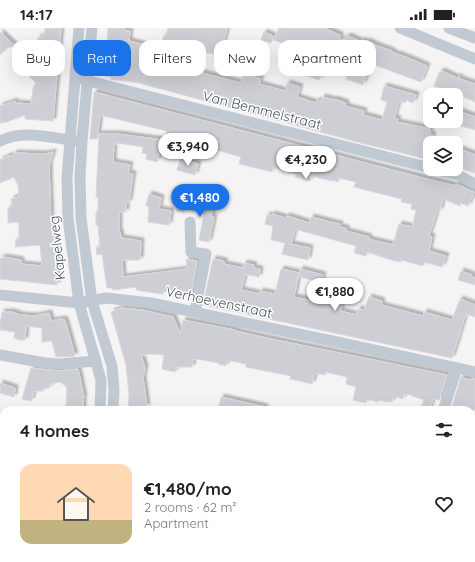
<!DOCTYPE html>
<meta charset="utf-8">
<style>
body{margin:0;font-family:Quicksand,sans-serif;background:#f2f2f2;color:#202124;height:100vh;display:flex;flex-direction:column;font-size:15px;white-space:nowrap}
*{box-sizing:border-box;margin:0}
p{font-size:13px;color:#757577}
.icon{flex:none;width:22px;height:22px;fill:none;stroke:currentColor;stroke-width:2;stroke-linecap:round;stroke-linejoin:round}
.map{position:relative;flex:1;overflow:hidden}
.details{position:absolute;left:0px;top:378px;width:475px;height:156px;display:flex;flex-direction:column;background:#fff;border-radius:12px 12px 0 0;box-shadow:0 4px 16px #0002}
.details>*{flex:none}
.guide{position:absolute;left:12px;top:12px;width:451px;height:36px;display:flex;gap:8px}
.buttons{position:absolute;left:423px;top:60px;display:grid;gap:8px}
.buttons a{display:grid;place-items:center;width:40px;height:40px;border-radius:8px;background:#fff;box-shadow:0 4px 16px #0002;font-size:20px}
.price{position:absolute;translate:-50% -34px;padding:0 9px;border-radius:14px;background:#fff;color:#222;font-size:13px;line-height:26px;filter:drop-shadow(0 1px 2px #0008)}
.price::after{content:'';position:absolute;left:50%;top:24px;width:12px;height:9px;margin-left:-6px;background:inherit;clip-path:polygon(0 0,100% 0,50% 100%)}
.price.active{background:#1a73e8;color:#fff}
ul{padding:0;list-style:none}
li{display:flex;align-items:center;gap:12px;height:100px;padding:0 20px}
li span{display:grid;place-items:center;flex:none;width:112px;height:80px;border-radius:12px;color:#555}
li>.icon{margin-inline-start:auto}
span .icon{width:48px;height:48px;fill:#fffc;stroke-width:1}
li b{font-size:17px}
h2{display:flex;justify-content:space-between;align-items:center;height:48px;padding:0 20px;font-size:17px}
.pill{padding:0 14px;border-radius:12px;background:#fff;box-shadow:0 4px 16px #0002;font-size:14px;line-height:36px}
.pill.active{background:#1a73e8;color:#fff}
.status{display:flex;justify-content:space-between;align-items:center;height:28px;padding:0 20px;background:#fff;direction:ltr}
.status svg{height:11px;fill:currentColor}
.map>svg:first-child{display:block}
.building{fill:#cdcfd5;stroke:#d7d9de;filter:url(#shadow)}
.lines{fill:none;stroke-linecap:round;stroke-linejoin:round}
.minor{stroke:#c1cad2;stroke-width:11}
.labels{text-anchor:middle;stroke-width:3;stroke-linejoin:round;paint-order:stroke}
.street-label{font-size:14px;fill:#4a5661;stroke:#fff}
</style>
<div class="status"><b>14:17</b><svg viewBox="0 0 49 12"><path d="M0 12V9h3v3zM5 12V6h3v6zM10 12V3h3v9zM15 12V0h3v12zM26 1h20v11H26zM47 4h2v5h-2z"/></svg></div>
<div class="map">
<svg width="475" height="534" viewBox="0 0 475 534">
<defs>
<filter id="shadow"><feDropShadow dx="3" dy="-3" stdDeviation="1" flood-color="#0004"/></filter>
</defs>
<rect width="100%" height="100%" fill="#f5f3f3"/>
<!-- building -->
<g class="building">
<polygon points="45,0 61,0 53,93 25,91 25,87 9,93 8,94 0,95 0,78 15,73 15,75 31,76 33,60 36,55 29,48 30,42 36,43 38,9 42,10 42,6 45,6"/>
<polygon points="108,0 125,0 124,3 130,3 129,13 160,21 164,7 166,8 168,0 227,0 223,16 217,14 214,26 191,22 186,41 241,55 244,46 261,51 259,56 285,63 287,55 300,59 297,69 316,75 317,72 321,74 322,69 334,72 334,71 346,75 345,77 348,79 364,83 363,87 382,92 387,74 381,72 384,58 416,67 413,75 406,72 405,75 399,73 394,90 398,91 397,94 430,101 430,106 433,107 430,115 430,132 361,115 139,55 111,51 111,49 105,48"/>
<polygon points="279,0 327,0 328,2 340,7 340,13 348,8 362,14 362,12 366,14 367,13 374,16 375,17 392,23 393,25 403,28 427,38 421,54 369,35 372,27 356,21 350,36 355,38 352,45 366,49 363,57 346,51 347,48 322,41 319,52 304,47 307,34 289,28 292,19 274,12"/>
<polygon points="0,4 15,18 6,20 0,27"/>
<polygon points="264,4 273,8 271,15 261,12"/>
<polygon points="442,43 457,50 459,48 460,51 475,56 475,74 459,67 454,67 455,65 434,58 439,45"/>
<polygon points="94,64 423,150 456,158 456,156 474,164 468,178 461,175 460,178 443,171 440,183 437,182 429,208 432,209 429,223 446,228 442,239 424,234 423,238 401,232 401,234 395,233 367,224 366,228 354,225 356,218 295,201 291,216 310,220 308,232 282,226 285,215 271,212 273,198 265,196 267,187 272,188 272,186 286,190 287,188 309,195 311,189 334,195 340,196 339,199 346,200 346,203 369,209 368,211 393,217 399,196 412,199 416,182 411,181 412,176 401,174 402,171 354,159 356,154 339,150 338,154 332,152 332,153 311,148 310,153 295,149 296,146 273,139 272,144 239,136 241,129 166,108 167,103 100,87 97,111 90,111"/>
<polygon points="456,82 475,89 475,102 451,95 451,93 461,93 456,91"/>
<polygon points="99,106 118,106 163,112 157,134 146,131 147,126 142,125 143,119 118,115 118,116 114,116 113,134 130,137 128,145 133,146 129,174 126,175 126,184 119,184 119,204 120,204 121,210 141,213 140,232 122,232 123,249 187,241 186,231 197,233 191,268 163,263 163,266 154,265 136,262 137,259 113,262 112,260 107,260 102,226 97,227 96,219 100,219 98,198 96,196 96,184 98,183 98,169 96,169"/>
<polygon points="457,120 475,127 475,145 456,139"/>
<polygon points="53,124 49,138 51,199 52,200 55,230 58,230 57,257 0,251 0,230 3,231 3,229 21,232 21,236 42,238 40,217 15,219 16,211 19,211 19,194 8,195 8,180 13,178 11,171 19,169 18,157 14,149 0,155 0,132 8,128 13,128 14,125 45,126"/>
<polygon points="180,131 198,136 195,147 177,142"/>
<polygon points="149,166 161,170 159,181 171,183 169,197 148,194 149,179 146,178"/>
<polygon points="177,173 213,179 211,189 214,189 209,214 199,212 204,186 185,181 184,184 176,183"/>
<polygon points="213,231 224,233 224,236 243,240 244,235 254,237 253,240 260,241 259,249 245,246 241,262 251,264 260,266 260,263 275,266 281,241 299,245 294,269 309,272 310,270 320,272 322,264 335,268 337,265 345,267 340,283 357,287 358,281 364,282 369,269 382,273 381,277 423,288 424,284 452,292 460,271 475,277 475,289 467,286 466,289 465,288 452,330 203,277"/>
<polygon points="300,241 323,247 321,254 299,249"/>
<polygon points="461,243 472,247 471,248 475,250 475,257 458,252"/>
<polygon points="121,280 142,282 173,289 180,306 183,292 235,302 235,303 271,311 447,347 439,372 433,371 429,382 420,382 424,372 404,365 403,371 394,368 392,374 388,373 388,374 379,372 378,374 367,371 366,375 353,372 356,359 346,356 347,349 326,344 325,347 315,345 312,356 290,351 291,348 246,339 246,336 227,332 226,338 218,336 219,335 197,331 196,332 193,331 192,339 176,339 175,344 162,341 164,327 151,326 141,327 145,340 143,350 147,379 141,379 140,382 128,382 129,366 126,337 111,284"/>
<polygon points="2,284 12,284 20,287 35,288 49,285 51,293 62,291 65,292 75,328 56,329 52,313 42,314 42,300 26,298 25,312 17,312 17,310 14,310 15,304 0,302 0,291 1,291"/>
<polygon points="31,340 59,343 78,341 84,370 83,371 83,382 71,382 71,378 66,378 67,359 60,354 50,356 49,360 44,360 43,363 34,363 31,373 22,371"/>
<polygon points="461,349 470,352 472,350 475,351 475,382 459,382 452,379"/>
<polygon points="0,355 15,360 14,369 0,365"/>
<polygon points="221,369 265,379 265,382 218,382"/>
</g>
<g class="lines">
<!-- minor -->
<g class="minor">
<polyline points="79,0 67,150 68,190 79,275 101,352 100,382"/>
<polyline points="92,0 82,113 80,149 81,190 92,273 112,338 114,362 113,382"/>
<polyline points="400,0 475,31"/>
<polyline points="449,0 475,10"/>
<polyline points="81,51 430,140"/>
<path d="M0,113c24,-12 51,-3 77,0"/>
<polyline points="433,141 458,147 475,156"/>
<polyline points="190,194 191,224 206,226 195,284"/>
<polyline points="0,267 79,275 106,270 151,275 337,314 475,344"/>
<polyline points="0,327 45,335 59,336 96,333"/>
<polyline points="444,380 457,340"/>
<polyline points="0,419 4,420"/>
<polyline points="471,472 475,465"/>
<polyline points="0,519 4,520"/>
<polyline points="40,530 55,534"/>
<polyline points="441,531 446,534"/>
<polyline points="91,534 91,530"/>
<polyline points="104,534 104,530"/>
<polyline points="232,534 232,530"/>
</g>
</g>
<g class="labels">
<!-- street labels -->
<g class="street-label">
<text transform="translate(262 82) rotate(14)" y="5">Van Bemmelstraat</text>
<text transform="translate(57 220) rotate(-96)" y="5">Kapelweg</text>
<text transform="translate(219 274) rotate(12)" y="5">Verhoevenstraat</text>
</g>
</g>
</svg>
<div class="buttons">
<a><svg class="icon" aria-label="locate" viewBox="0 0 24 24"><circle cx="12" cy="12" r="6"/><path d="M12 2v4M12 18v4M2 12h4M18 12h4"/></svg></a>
<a><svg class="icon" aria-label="layers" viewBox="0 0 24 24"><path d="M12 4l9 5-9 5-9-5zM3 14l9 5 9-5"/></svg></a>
</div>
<b class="price" style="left:188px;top:139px">€3,940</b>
<b class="price" style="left:306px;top:152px">€4,230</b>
<b class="price active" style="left:200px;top:190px">€1,480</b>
<b class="price" style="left:335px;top:284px">€1,880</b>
<div class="guide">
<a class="pill">Buy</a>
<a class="pill active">Rent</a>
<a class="pill">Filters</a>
<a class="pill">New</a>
<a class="pill">Apartment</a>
</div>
<section class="details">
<h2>4 homes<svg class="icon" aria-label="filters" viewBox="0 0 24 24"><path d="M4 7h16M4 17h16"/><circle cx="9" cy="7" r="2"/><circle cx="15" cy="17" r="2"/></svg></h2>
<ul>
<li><span style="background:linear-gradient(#ffd9b3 70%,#c2b280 0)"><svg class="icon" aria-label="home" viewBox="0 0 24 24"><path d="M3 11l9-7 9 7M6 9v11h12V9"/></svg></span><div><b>€1,480/mo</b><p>2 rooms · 62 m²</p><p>Apartment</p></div><svg class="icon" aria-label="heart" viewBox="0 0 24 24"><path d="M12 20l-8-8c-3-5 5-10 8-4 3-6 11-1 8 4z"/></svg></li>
</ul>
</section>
</div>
